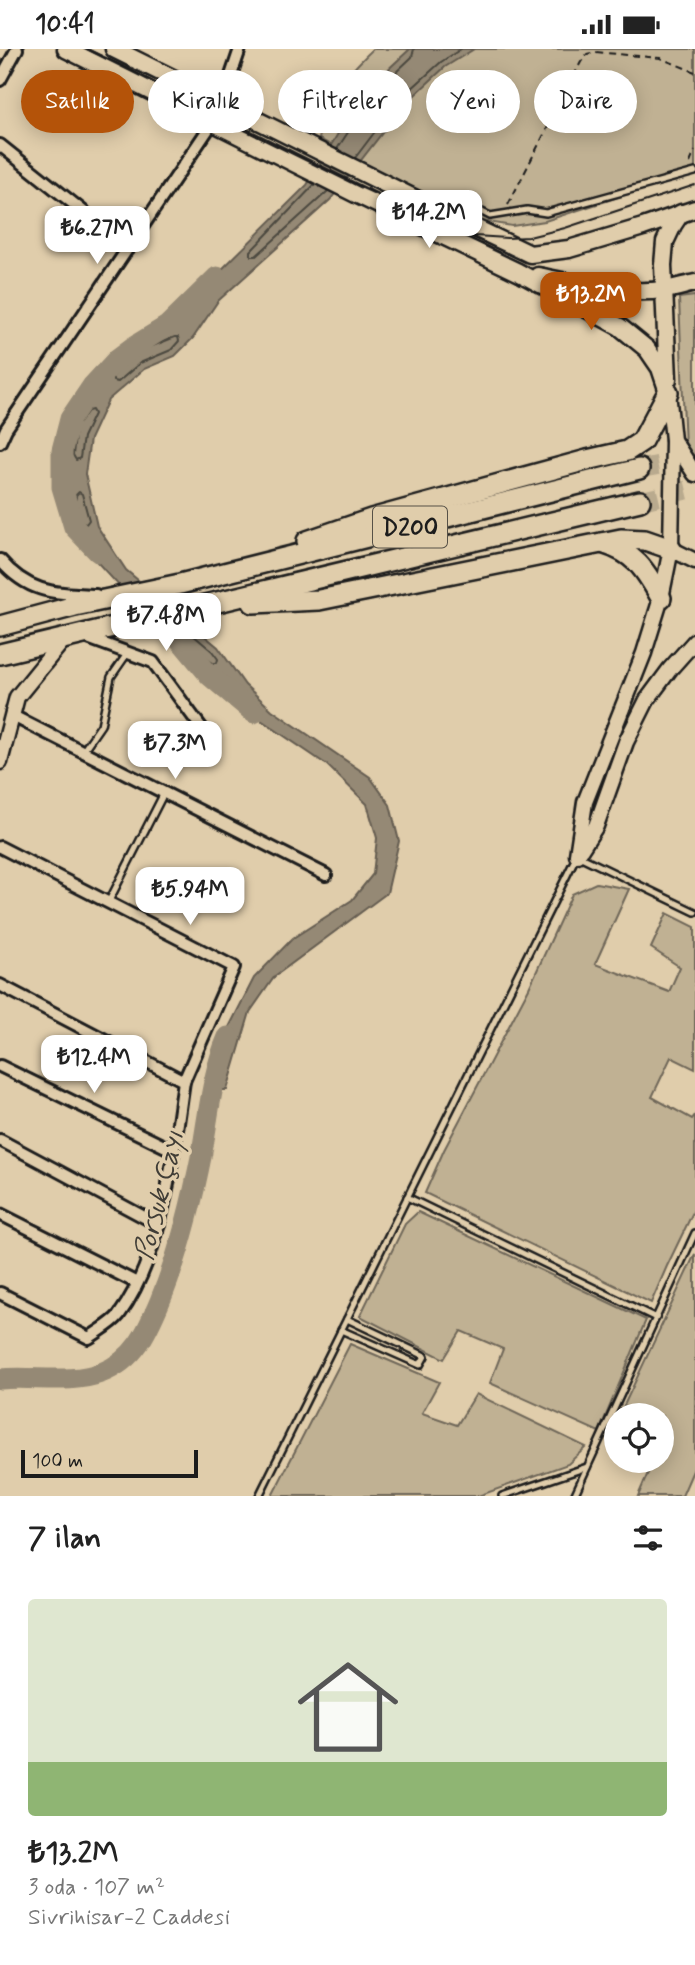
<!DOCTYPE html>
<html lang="tr">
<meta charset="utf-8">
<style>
body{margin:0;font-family:Mynerve,sans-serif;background:#f6f6f6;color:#222;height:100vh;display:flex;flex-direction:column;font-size:26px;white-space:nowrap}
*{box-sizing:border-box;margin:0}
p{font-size:23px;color:#767676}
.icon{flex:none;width:38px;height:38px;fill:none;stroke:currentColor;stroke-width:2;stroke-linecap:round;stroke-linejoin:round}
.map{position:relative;height:1447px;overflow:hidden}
.panel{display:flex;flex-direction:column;background:#fff;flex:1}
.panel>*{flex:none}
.hud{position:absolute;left:21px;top:21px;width:654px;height:63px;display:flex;gap:14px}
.buttons{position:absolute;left:604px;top:1354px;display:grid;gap:14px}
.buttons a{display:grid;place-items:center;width:70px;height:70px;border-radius:50%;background:#fff;box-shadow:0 4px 18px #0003;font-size:35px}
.scale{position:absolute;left:21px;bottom:18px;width:177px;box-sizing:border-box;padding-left:7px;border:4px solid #1c1c1c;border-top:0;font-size:19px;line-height:24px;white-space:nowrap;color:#1c1c1c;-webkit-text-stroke:5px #e0cdab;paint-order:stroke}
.price{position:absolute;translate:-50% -60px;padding:0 16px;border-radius:14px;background:#fff;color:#222;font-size:23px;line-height:46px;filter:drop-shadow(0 2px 4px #0008)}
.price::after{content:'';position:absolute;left:50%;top:42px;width:21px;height:16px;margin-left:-10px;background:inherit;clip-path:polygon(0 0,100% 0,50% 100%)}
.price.selected{background:#b45309;color:#fff}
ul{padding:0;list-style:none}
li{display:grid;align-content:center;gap:14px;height:371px;padding:0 28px}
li+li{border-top:2px solid #e0e0e0}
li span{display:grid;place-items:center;height:217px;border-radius:7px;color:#555}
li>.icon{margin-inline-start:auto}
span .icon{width:126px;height:126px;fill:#fffc;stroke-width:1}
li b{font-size:30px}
h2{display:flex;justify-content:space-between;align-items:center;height:84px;padding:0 28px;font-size:30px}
.tag{padding:0 24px;border-radius:32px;background:#fff;box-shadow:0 4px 18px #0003;font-size:24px;line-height:63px}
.tag.selected{background:#b45309;color:#fff}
.status{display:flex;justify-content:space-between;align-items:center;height:49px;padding:0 35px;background:#fff;direction:ltr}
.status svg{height:19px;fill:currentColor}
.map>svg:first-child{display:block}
.green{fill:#c0b193;stroke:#6e6658;stroke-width:2}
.water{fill:#958974;stroke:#655d51;stroke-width:2}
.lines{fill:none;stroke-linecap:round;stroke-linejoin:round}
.shore{stroke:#4c483f;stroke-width:2}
.river{stroke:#958974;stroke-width:21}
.trunk-tunnel{stroke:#b9aa8e;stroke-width:19;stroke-dasharray:19 10;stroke-linecap:butt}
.service-casing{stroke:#1c1c1c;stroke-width:10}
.minor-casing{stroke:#1c1c1c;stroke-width:16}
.tertiary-casing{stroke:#1c1c1c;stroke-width:19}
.secondary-casing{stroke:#1c1c1c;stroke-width:21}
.trunk-casing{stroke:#1c1c1c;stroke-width:24}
.path{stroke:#1c1c1c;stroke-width:2;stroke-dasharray:7 5;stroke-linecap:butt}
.service{stroke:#e0cdab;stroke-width:5}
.minor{stroke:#e0cdab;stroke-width:10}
.tertiary{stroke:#e0cdab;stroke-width:14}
.secondary{stroke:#e0cdab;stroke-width:16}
.trunk{stroke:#e0cdab;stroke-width:19}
.tram{stroke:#1c1c1c;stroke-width:2}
.labels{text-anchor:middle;stroke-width:7;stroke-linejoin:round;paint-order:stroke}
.shield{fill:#e0cdab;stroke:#575147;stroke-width:2}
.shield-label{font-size:24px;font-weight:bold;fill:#1c1c1c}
.water-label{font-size:28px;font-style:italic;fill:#403d36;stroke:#e0cdab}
</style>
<div class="status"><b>10:41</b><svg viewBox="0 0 49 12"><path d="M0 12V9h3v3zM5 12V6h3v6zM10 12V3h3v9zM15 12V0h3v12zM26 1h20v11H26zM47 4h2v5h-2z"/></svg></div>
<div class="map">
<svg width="695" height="1447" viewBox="0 0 695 1447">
<rect width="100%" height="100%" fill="#e0cdab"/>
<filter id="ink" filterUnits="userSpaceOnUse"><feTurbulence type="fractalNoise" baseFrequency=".0143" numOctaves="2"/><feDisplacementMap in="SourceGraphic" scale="14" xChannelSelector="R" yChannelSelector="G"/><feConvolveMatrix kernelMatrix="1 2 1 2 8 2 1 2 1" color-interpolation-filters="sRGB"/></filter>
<g filter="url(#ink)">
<!-- green -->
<g class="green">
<path d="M373,0h322v123l-150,49 -33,5 -30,-5 -87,-42 -76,-40c7,-41 25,-62 54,-90z"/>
<polygon points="695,247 695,413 685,399 679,249"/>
<polygon points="596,834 629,840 595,915 669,943 680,918 651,899 667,864 695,878 695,1020 671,1008 652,1048 692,1070 695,1066 695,1159 667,1217 651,1254 425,1144 444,1101 529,939 572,845"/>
<polygon points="418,1163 646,1271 599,1383 490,1334 503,1300 461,1282 444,1310 360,1267 405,1175"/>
<polygon points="695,1205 695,1417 682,1447 638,1447 648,1424 622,1412 662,1412 662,1367 619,1367"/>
<polygon points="350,1295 439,1333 422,1364 457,1376 476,1345 586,1398 568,1415 478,1447 272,1447"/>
</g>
<!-- water -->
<polygon class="water" points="410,0 474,0 445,18 404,56 330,151 218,252 193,289 175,307 144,320 108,351 90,390 85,425 97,477 126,521 218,598 245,636 272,661 370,728 390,756 399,792 387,844 275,927 250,963 227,1041 214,1041 222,992 254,929 293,889 352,851 373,825 377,789 367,755 327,716 240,657 217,625 173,595 84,499 69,460 66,406 70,375 125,301 176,279 200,242 307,136 351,63 368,39"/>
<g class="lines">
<!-- shore -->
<g class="shore">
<polyline points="337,100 374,44 412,8 414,0"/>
<polyline points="355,109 399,51 441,13 461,0"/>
<polyline points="315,135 251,202 251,207 256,207 328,142"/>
<polygon points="175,288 178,288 179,292 171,301 140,314 118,333 113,332 113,328 130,306"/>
<polygon points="92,361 94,365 83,388 80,409 76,411 73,406 76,378 88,362"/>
<polygon points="79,443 82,445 89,471 86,475 82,474 76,458 76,446"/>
<polyline points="166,577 177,589 213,614 217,614 218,610 212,602 179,574"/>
</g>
<!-- river -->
<g class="river">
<polyline points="98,503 74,478 62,438 62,401 70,370 93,336 117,310 133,298 167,277 217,228"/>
<polyline points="180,591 210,627 254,664"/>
<path d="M0,1330c32,-3 71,5 101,-6 34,-13 46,-41 59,-72 20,-48 32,-98 42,-149 7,-39 10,-78 26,-115"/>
</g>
<!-- trunk-tunnel -->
<g class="trunk-tunnel">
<polyline points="639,420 695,409"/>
<polyline points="640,452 695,439"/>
</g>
<!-- service casing -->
<g class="service-casing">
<g id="service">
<polyline points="465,171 472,158 490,167 527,161 546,164 695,123"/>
<polyline points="83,702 101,676 111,628 127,605"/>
<polyline points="108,854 164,744"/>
<polyline points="407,1148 656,1269"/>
<polyline points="341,1281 420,1316 425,1307 347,1270"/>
<polyline points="259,1447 577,806 695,863"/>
<polyline points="502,1447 587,1418"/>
<polyline points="574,1447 695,1184"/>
</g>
</g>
<!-- minor casing -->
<g class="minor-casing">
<g id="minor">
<polyline points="0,31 17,0"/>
<polyline points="0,96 129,199"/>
<polyline points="0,393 6,380 213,73 222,53 240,0"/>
<path d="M0,511c29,34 55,33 96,35"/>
<polyline points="85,588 153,613 206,685"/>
<polyline points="11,666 326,826"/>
<polyline points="0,798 234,918 184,1032"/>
<path d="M0,936l184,96c-11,74 -20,172 -65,234 -7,9 -21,16 -30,23l-89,-45"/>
<polyline points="0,1017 174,1102"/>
<polyline points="0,1091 159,1176"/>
<polyline points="0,1165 137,1234"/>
</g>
</g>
<!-- tertiary casing -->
<g class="tertiary-casing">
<g id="tertiary">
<polyline points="668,343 673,391 695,425"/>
<polyline points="671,500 695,512"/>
<polyline points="0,713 17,648 65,589"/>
<polyline points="580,802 596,777 626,693 647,651 670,620 695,592"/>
<polyline points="577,806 585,753 644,604 661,549 671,500 673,391"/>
</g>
</g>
<!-- secondary casing -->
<g class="secondary-casing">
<g id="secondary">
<polyline points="66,0 356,145 518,223 620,278 647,300 660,319 668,343"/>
<polyline points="114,0 448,166 530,205 569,200 643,178 695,160"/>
<path d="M538,227c40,8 83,19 125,14 11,-1 22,-5 32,-7"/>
<polyline points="668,330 663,216 665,193 673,176 681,164"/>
</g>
</g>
<!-- trunk casing -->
<g class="trunk-casing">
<g id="trunk">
<polyline points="307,492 371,470 587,411 627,402 642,392 668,343"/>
<path d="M602,494c33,10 43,26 59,55"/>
<polyline points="253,554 319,551 621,490 645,491 671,500"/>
<polyline points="0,577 75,557 180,535 639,420"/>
<polyline points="0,605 640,452"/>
</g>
</g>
<!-- path -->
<g class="path">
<polyline points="690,114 695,102"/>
<polyline points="508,156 581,13 587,5 596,3 660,9 695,23"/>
</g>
<!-- service -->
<use href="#service" class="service"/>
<!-- minor -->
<use href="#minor" class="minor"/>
<!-- tertiary -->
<use href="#tertiary" class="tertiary"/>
<!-- secondary -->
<use href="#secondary" class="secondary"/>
<!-- trunk -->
<use href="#trunk" class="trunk"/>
<!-- tram -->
<polyline class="tram" points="87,0 129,20 216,67 360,138 454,181 475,187 507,189 529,188 565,179 695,136"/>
</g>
</g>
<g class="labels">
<!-- shield labels -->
<rect class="shield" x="373" y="457.5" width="74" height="41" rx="5"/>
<g class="shield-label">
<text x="410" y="486">D200</text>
</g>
<!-- water labels -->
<g class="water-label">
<text transform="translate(158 1146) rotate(-76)" y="10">Porsuk Çayı</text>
</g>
</g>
</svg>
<div class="buttons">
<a><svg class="icon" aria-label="locate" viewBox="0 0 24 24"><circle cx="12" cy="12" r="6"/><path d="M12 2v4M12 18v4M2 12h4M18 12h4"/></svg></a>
</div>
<div class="scale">100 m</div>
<b class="price" style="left:429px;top:201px">₺14.2M</b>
<b class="price" style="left:97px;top:217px">₺6.27M</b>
<b class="price selected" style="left:591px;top:283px">₺13.2M</b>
<b class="price" style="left:166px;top:604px">₺7.48M</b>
<b class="price" style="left:175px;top:732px">₺7.3M</b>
<b class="price" style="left:190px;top:878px">₺5.94M</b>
<b class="price" style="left:94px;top:1046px">₺12.4M</b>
<div class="hud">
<a class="tag selected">Satılık</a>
<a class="tag">Kiralık</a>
<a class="tag">Filtreler</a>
<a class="tag">Yeni</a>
<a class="tag">Daire</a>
</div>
</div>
<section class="panel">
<h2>7 ilan<svg class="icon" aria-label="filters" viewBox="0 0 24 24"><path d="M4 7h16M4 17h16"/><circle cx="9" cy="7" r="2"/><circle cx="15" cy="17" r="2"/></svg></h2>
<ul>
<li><span style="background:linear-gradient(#dfe7d0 75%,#8fb573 0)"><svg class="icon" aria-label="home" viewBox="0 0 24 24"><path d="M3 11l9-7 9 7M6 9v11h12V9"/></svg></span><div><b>₺13.2M</b><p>3 oda · 107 m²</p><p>Sivrihisar-2 Caddesi</p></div></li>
</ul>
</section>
